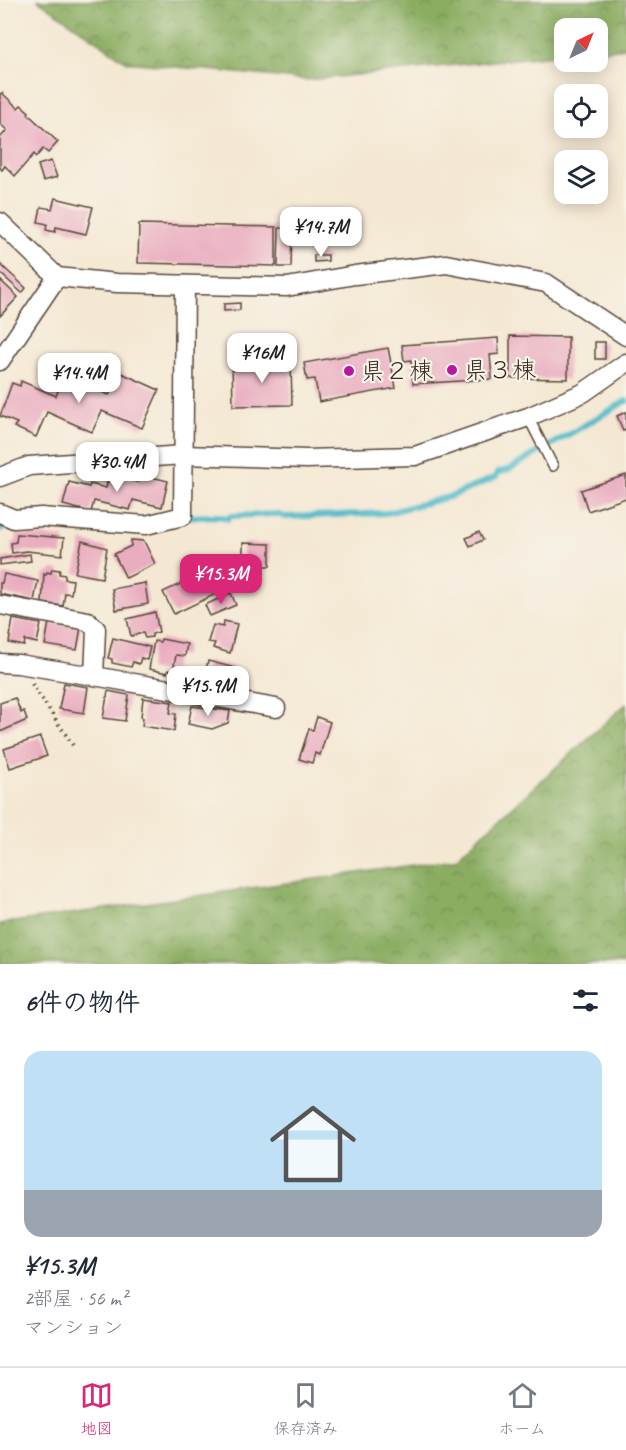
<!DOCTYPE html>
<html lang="ja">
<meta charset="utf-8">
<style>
body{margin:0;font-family:Caveat,"Klee One",sans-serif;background:#f2f2f3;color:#1f2937;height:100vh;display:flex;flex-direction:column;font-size:22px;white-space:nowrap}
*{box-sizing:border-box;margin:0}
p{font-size:20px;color:#747a83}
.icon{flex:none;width:33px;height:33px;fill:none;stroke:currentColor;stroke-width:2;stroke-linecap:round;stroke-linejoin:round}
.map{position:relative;height:964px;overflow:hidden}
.drawer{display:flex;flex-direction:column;background:#fff;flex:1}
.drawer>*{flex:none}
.needle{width:39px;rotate:43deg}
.controls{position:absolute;left:554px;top:18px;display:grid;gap:12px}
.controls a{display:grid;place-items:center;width:54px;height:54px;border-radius:12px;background:#fff;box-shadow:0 3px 15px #0003;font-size:30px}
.price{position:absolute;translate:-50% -51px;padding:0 14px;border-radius:12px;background:#fff;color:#222;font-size:20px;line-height:39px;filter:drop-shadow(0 2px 3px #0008)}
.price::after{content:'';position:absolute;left:50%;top:36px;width:18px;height:14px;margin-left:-9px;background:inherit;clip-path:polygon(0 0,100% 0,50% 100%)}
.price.selected{background:#db2777;color:#fff}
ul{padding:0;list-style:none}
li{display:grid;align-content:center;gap:12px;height:318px;padding:0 24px}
li span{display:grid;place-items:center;height:186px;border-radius:18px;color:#555}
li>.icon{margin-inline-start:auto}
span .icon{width:108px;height:108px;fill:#fffc;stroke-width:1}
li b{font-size:26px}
h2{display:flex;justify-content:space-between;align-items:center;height:72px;padding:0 24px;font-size:26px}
.dock{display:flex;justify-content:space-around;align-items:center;height:84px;border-top:2px solid #e0e1e3;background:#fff;font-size:16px;color:#747a83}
.dock a{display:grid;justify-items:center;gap:3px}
.dock .selected{color:#db2777}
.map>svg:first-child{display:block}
.forest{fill:url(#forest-crowns);stroke:#626c40;stroke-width:1.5}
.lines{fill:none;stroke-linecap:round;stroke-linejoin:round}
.stream{stroke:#4dbac8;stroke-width:6}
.building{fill:#eaadc0}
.service-casing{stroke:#574639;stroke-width:12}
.minor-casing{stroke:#574639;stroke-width:21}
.path{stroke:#574639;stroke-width:4;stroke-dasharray:1.5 4.5;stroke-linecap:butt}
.service{stroke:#fff;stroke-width:9}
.minor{stroke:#fff;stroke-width:18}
.poi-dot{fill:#b5179e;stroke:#f7f3e8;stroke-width:2}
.labels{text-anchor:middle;stroke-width:4.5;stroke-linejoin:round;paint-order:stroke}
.poi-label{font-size:24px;fill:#3b2a1e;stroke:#f7f3e8;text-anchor:start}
</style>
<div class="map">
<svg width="626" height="964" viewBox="0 0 626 964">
<defs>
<pattern id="forest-crowns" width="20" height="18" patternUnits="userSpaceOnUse" patternTransform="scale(1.5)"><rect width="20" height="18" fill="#8aad62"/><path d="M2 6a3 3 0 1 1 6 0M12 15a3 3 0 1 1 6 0" fill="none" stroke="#728d50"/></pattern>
</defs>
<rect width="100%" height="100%" fill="#f7f3e8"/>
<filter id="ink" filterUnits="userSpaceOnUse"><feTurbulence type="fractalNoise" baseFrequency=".0167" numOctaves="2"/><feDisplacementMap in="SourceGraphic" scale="12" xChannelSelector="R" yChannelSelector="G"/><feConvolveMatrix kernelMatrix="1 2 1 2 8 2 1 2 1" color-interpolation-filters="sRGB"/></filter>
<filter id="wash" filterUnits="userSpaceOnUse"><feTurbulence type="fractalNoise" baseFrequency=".008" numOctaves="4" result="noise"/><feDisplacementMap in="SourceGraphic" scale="24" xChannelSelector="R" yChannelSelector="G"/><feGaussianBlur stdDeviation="1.35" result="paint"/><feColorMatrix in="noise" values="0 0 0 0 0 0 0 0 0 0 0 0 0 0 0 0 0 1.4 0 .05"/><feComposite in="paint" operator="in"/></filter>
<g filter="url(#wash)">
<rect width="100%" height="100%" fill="#f4e8d3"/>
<!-- forest -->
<g class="forest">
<polygon points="38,0 626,0 626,48 597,51 597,28 564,28 564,54 307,80 127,62"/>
<polygon points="626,704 626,964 0,964 0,924 455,859"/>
</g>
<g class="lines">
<!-- stream -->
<g class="stream">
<polyline points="186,517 220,516 228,519 231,516 277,514 285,517 387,513 452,496 496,477 497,473 508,470 626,401"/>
<polyline points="0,529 15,525"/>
</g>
</g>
<g id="blocks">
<!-- building -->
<g class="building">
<polygon points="2,93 18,108 21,105 29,112 28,114 58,142 48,153 43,149 36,157 34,154 15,176 5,166 2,170 0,168 0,138 7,130 0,124 0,94"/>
<polygon points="51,161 57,177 43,181 38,165"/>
<polygon points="55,198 93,207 86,234 56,227 55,232 46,230 47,224 38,222 41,207 52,209"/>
<rect x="307" y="219" width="12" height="19"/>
<polygon points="139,224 276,227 276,266 138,263"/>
<polygon points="279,228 287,228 287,231 292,231 291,267 278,267"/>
<polygon points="314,255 328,255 328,261 314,262"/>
<polygon points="0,264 26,288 22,293 0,273"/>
<polygon points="0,280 18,297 0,316"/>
<polygon points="240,303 240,310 224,311 224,304"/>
<polygon points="510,336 568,337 568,379 510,378"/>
<polygon points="498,338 499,354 490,355 492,379 413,384 411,360 404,361 402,345"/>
<rect x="595" y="342" width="10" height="17"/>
<polygon points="388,348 396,388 319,402 315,379 307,380 304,363"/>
<polygon points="291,362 292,405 233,406 232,363"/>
<polygon points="119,372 159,390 142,428 102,411 92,432 47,412 36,437 14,427 17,423 0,416 12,383 20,386 21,381 56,396 64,376 109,395"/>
<polygon points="626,412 626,430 623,431 617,416"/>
<polygon points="139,474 168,481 162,507 133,500 130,510 94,501 91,512 63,505 69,482 89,487 90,484 106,488 109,475 137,482"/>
<polygon points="626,475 626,498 588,511 581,490"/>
<polygon points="479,532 483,540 470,546 466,538"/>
<polygon points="17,534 64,538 62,555 27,551 12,553 11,543 16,542"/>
<polygon points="131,540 144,541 155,564 126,578 114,554 131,546"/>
<polygon points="82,541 107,548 102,578 75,573"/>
<polygon points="243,543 270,544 270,566 243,566"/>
<polygon points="30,554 31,561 0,565 0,559"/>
<polygon points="52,569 60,570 59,574 65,575 65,579 73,580 71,594 65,593 63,606 42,603 44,574 46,575 47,572 51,573"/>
<polygon points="208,571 218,593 174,614 163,592"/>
<polygon points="4,574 38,581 34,601 0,594 0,583 2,583"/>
<polygon points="145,583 148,604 116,610 112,589"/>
<polygon points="231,593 236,605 210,616 205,605"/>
<polygon points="155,612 159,632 152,634 152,637 145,638 143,633 131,636 127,619"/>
<polygon points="13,619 41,624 37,643 25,640 24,646 9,643"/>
<polygon points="224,621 237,624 230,653 213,648 215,643 208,642 213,625 223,627"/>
<polygon points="49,622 81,627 77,650 45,645"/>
<polygon points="113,638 150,647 147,660 141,658 139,664 133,662 131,667 112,663 112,659 108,658"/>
<polygon points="161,639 187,644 185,656 176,655 173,671 168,670 167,673 149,669 154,641 160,642"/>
<polygon points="208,661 235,668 232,679 205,673"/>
<polygon points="64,683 88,687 84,713 59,709"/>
<polygon points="108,691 129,695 125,721 103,718"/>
<polygon points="15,698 21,713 24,711 27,720 0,732 0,703"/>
<polygon points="143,698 172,702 170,713 176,714 174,731 142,726 143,718 141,717"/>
<polygon points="192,706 230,711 228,723 212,729 188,724"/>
<polygon points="317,717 330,722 320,755 315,753 312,763 299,759 309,729 313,730"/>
<polygon points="40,737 47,756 10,768 4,749"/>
</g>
</g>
</g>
<g filter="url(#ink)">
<use href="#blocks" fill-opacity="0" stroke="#574639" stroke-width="1.5"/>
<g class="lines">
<!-- service casing -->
<g class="service-casing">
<polyline id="service" points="528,417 553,466"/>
</g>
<!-- minor casing -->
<g class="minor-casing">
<g id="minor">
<polyline points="0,222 57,277 117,283 287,287 355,275 446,264 546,283 626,336"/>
<polyline points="0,361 57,277"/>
<polyline points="0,477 29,466 183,455 306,459 415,456 528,417 583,393 626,363"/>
<polyline points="0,513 14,519 41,517 146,525 183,516 185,285"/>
<polyline points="0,605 88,621 96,629 94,676"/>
<polyline points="0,663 18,664 94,676 276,708"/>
</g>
</g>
<!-- path -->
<polyline class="path" points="32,684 74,747"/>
<!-- service -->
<use href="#service" class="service"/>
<!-- minor -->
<use href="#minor" class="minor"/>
</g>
</g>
<!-- markers -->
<g class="poi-dot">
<circle cx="452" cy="370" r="6"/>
<circle cx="349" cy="371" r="6"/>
</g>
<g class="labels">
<!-- poi labels -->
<g class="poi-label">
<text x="464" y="378">県３棟</text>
<text x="361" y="379">県２棟</text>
</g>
</g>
</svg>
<div class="controls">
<a><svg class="needle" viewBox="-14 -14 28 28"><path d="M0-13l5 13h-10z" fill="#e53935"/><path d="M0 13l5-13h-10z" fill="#747a83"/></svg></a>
<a><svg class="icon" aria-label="locate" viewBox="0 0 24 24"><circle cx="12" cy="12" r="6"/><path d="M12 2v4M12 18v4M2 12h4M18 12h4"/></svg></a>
<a><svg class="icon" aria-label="layers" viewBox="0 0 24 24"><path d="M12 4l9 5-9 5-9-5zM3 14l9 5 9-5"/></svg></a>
</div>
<b class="price" style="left:321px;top:258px">¥14.7M</b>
<b class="price" style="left:262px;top:384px">¥16M</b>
<b class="price" style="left:79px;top:404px">¥14.4M</b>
<b class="price" style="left:117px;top:493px">¥30.4M</b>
<b class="price selected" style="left:221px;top:605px">¥15.3M</b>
<b class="price" style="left:208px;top:717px">¥15.9M</b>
</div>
<section class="drawer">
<h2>6件の物件<svg class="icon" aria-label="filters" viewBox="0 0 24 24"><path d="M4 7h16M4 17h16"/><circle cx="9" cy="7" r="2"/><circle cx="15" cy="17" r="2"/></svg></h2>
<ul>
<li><span style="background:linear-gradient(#bfe0f5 75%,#9aa5b1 0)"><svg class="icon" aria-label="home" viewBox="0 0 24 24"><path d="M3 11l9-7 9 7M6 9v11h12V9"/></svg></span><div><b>¥15.3M</b><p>2部屋 · 56 m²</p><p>マンション</p></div></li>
</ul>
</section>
<nav class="dock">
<a class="selected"><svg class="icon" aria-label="map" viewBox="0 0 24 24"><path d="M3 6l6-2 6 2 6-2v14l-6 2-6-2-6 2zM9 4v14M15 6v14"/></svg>地図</a>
<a><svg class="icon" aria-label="saved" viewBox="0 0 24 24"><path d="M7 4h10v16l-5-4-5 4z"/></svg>保存済み</a>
<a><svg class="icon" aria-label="home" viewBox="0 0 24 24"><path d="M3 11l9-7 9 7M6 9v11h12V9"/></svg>ホーム</a>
</nav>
